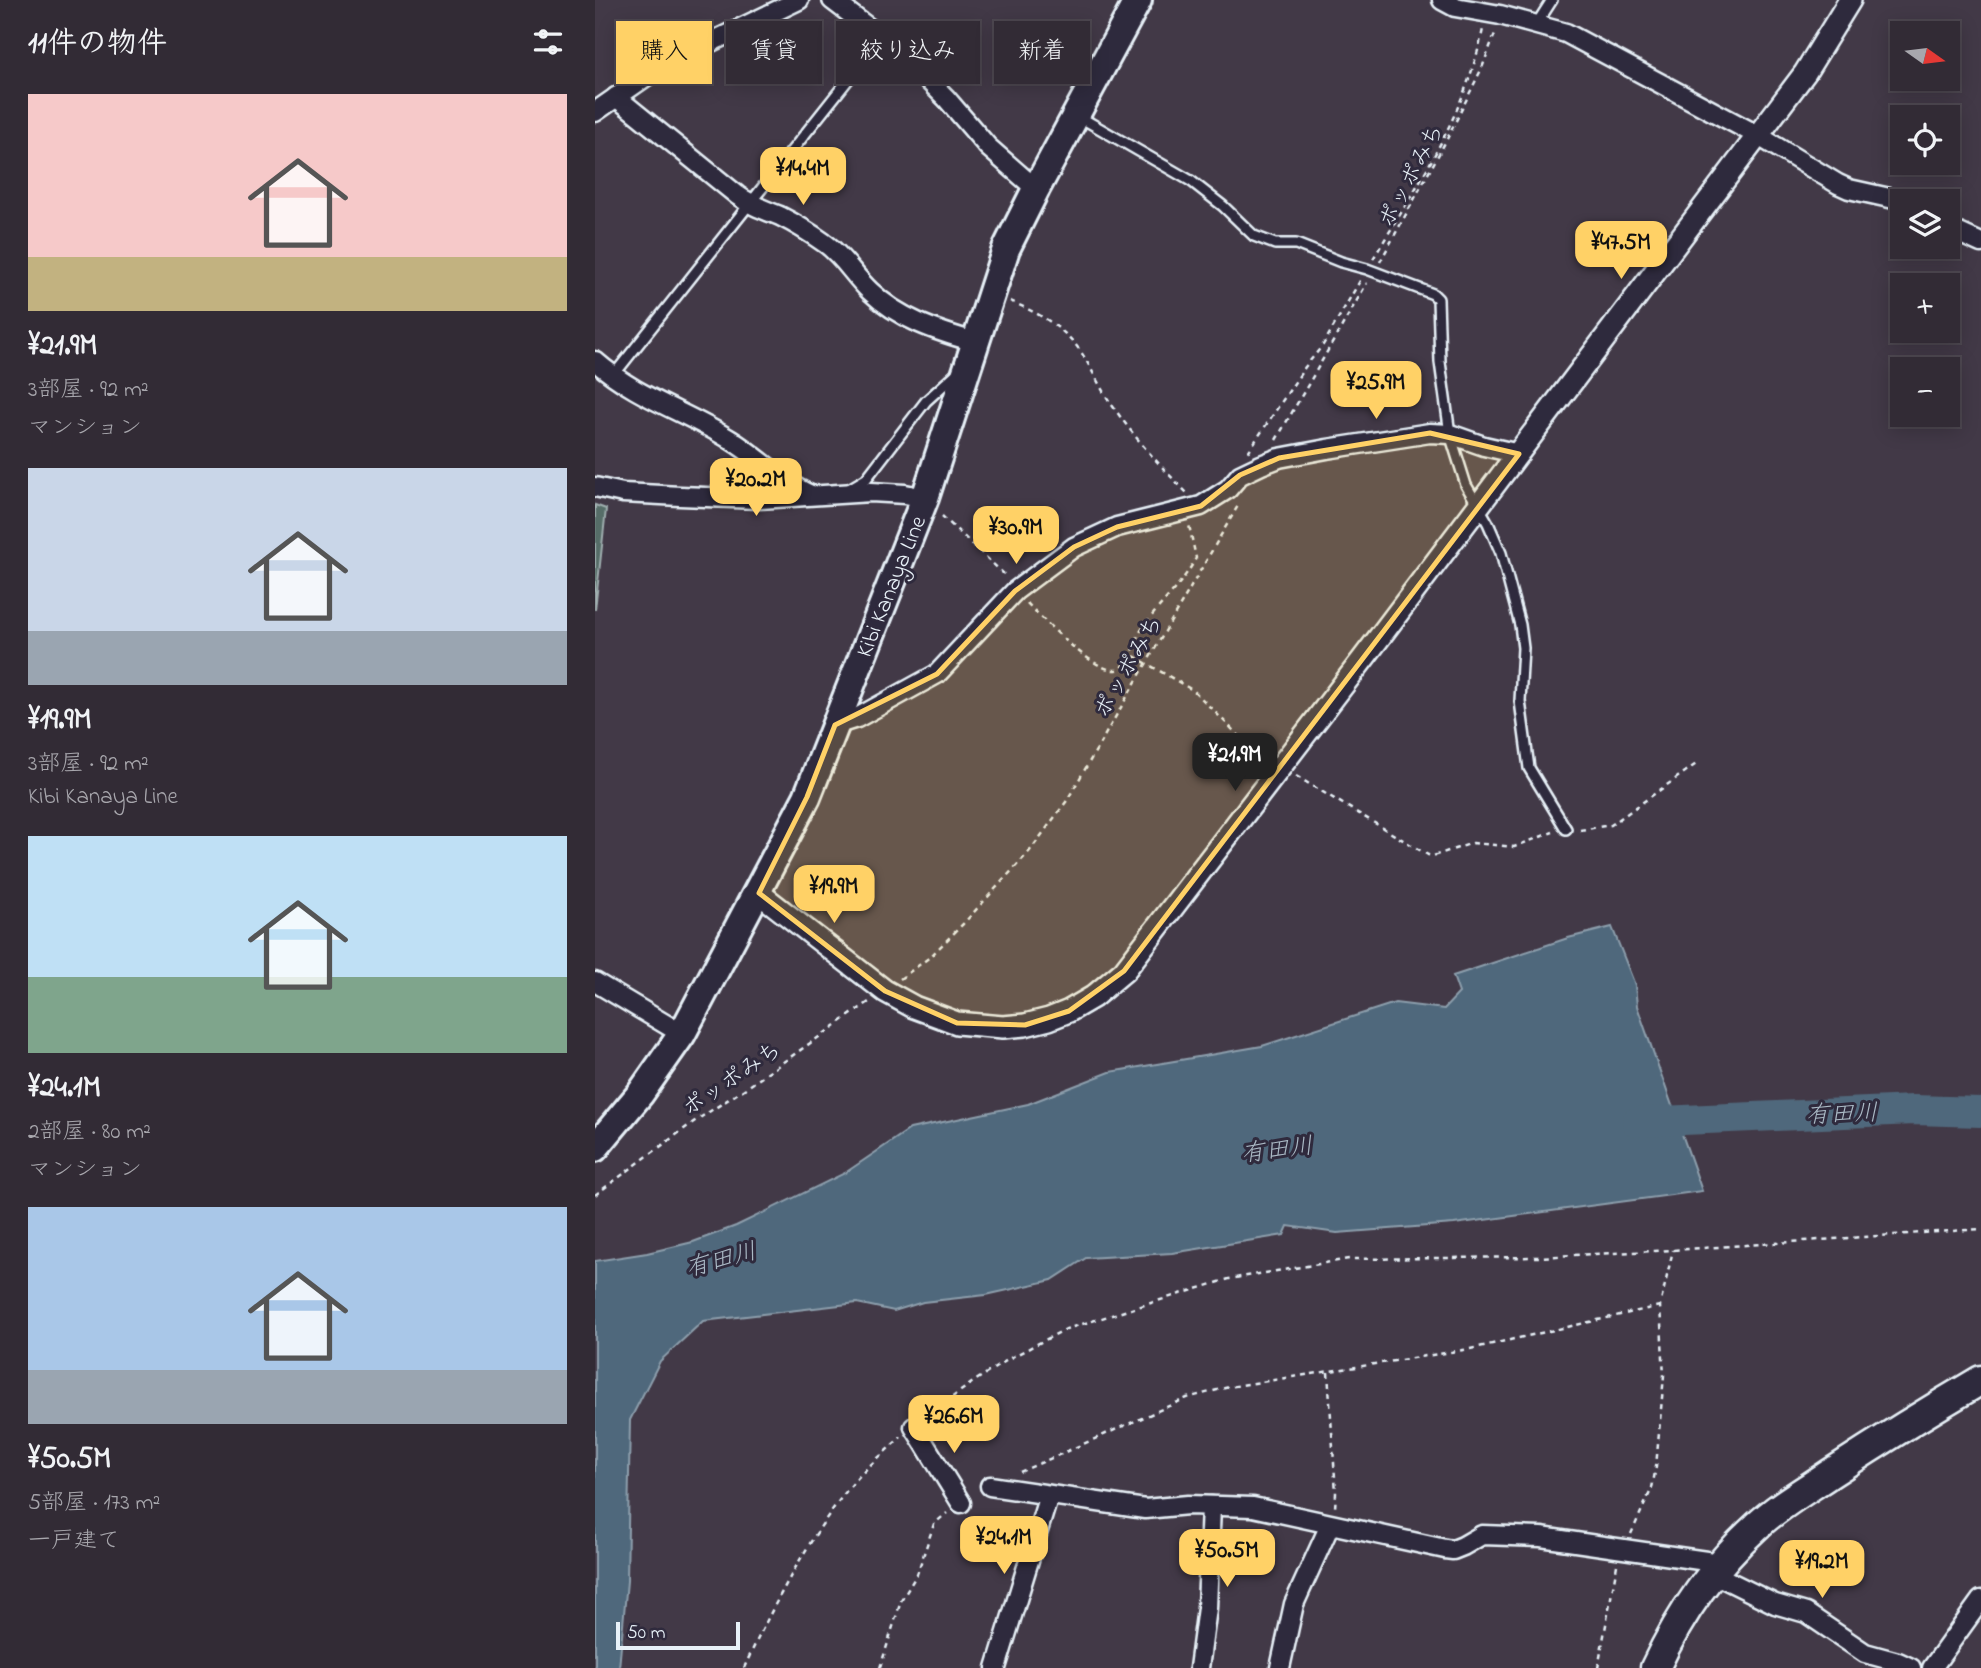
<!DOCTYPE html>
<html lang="ja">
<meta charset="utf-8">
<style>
body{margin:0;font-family:"Indie Flower","Klee One",sans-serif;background:#3d3741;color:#f1f3f6;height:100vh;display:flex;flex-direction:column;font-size:26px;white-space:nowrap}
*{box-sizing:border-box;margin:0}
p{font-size:23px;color:#a8a7ad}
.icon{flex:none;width:38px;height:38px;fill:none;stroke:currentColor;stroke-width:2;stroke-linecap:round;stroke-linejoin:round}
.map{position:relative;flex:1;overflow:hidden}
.sheet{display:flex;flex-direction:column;background:#322b35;width:595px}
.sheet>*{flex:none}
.guide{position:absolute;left:21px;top:21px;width:665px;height:63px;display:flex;gap:14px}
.needle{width:46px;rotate:104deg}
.tools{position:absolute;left:1295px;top:21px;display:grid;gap:14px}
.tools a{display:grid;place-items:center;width:70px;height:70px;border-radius:0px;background:#322b35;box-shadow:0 4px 18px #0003,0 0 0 2px #4d4750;font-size:35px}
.scale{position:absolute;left:21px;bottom:18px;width:124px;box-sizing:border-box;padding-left:7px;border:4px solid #e8f1f8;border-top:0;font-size:19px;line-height:24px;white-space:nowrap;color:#e8f1f8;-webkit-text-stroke:5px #2f2a3d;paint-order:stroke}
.price{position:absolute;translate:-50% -60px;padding:0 16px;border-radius:14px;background:#ffd166;color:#111;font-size:23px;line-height:46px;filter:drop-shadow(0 2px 4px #0008)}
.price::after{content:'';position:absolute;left:50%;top:42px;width:21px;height:16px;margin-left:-10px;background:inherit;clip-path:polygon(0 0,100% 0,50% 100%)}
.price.selected{background:#222;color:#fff}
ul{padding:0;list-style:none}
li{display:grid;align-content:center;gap:14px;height:371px;padding:0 28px}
li span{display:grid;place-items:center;height:217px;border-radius:0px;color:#555}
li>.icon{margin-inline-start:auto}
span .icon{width:126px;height:126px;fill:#fffc;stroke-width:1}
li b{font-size:30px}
h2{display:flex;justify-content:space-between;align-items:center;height:84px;padding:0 28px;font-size:30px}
.chip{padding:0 24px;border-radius:0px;background:#322b35;box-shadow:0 4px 18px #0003,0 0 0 2px #4d4750;font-size:24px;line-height:63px}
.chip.selected{background:#ffd166;color:#111}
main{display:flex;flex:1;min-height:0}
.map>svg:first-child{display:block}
.green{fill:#576d68;stroke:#a0afb0;stroke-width:2}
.water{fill:#50687b;stroke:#8d9fad;stroke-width:2}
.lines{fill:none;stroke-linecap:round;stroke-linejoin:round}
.river{stroke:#50687b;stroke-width:30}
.service-casing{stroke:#e8f1f8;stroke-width:14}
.minor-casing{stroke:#e8f1f8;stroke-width:23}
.tertiary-casing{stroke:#e8f1f8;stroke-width:26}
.primary-casing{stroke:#e8f1f8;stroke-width:32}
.trunk-casing{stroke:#e8f1f8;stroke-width:33}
.path{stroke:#e8f1f8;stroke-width:2.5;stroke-dasharray:5 5;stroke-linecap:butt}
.service{stroke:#2f2a3d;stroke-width:9}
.minor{stroke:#2f2a3d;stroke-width:18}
.tertiary{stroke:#2f2a3d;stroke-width:21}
.primary{stroke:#2f2a3d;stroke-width:26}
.trunk{stroke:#2f2a3d;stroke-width:28}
.marked{fill:#ffd166;fill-opacity:0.2;stroke:#ffd166;stroke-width:5;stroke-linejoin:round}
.labels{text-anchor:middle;stroke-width:6;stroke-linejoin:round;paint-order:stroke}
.street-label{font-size:23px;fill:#e8f1f8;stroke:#2f2a3d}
.water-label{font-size:24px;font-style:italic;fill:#abbac6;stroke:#2f2a3d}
</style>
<main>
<section class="sheet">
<h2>11件の物件<svg class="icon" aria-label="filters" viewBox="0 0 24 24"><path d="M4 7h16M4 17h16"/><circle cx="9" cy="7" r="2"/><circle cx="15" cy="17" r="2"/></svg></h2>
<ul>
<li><span style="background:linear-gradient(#f6c9c9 75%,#c2b280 0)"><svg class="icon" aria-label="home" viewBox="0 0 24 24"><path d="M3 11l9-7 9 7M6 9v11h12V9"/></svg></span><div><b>¥21.9M</b><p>3部屋 · 92 m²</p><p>マンション</p></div></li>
<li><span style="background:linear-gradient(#c9d6e8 75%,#9aa5b1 0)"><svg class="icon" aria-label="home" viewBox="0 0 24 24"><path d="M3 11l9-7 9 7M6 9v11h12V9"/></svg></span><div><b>¥19.9M</b><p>3部屋 · 92 m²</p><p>Kibi Kanaya Line</p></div></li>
<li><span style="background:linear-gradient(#bfe0f5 65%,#7fa58c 0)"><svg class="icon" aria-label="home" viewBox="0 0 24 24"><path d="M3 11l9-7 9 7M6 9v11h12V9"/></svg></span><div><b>¥24.1M</b><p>2部屋 · 80 m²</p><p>マンション</p></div></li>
<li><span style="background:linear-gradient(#a9c7e8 75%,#9aa5b1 0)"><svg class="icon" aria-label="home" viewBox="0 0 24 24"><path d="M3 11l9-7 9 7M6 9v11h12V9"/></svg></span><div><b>¥50.5M</b><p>5部屋 · 173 m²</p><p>一戸建て</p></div></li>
</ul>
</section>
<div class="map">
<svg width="1386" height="1668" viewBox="0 0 1386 1668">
<rect width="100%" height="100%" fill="#423947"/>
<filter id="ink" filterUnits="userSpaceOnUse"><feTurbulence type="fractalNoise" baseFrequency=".0143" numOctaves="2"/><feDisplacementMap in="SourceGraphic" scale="14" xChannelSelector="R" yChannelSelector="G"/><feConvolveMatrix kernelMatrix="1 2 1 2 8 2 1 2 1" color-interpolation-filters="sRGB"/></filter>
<g filter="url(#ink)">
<!-- green -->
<polygon class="green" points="0,505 11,509 0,610"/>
<!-- water -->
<polygon class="water" points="1017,927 1040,985 1042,1006 1107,1191 859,1224 742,1233 693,1226 689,1235 577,1253 491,1258 457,1280 391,1295 328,1302 299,1311 262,1303 108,1321 65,1361 35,1420 32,1581 24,1668 0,1668 0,1261 52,1253 98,1242 141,1226 250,1173 315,1129 433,1104 515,1072 667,1046 800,1003 849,1009 864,993 858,976 973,938"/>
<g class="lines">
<!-- river -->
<polyline class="river" points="1042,1122 1319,1110 1386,1112"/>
<!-- service casing -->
<g class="service-casing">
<g id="service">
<polyline points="941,25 957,0"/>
<polyline points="483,116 596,181 628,206 659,236 680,244 701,244 746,262 772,269 838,294 843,299 845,362 855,434 871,485 893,523 906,553 925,625 928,648 925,701 934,768 971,829"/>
<polyline points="18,376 287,37"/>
<polyline points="254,489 271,479 331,401 362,373"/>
</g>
</g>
<!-- minor casing -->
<g class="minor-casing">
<g id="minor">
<polyline points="237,0 303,50 351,98 393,147 441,189"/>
<polyline points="847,0 860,7 905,15 971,33 1162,135 1243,184 1254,189 1308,201"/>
<path d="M21,97l121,98c13,10 28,15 43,21 16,8 32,18 46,28 18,13 28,32 44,47 29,28 66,40 105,51"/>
<polyline points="0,112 66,66 204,0"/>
<polyline points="1353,228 1386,243"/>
<path d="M0,361c42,37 90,50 136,79 28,17 50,42 80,55"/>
<polyline points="0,487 28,493 85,496 164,499 276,492 310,494 330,498"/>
<polyline points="240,725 262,718 342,674 420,591 479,547 522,527 606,506 633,489 645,475 666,465 684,458 732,449 835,433 855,434 889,446 924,454"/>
<polyline points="0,982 87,1034"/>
<polyline points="319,1427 366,1503"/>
<polyline points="395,1486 550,1509 593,1505 658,1507 850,1549 858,1550 868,1546 887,1535 946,1537 1125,1563"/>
<polyline points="1117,1573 1180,1604 1211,1613 1270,1653 1303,1662 1316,1668"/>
<polyline points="401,1668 454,1495"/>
<polyline points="604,1668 612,1608 616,1506"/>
<polyline points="685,1668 699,1604 735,1525"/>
<polyline points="1337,1668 1386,1600"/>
</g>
</g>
<!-- tertiary casing -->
<g class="tertiary-casing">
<polyline id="tertiary" points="164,893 290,991 319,1007 362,1023 408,1027 430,1025 454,1019 474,1011 498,997 529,971 768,659 1210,73 1255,0"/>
</g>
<!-- primary casing -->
<g class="primary-casing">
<polyline id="primary" points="0,1148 45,1094 87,1034 212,797 330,498 411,249 441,189 543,0"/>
</g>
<!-- trunk casing -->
<g class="trunk-casing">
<path id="trunk" d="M1060,1668c25,-54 58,-102 102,-142 22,-21 49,-36 74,-53 49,-32 99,-63 150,-93"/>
</g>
<!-- path -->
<g class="path">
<path d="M778,259c44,-73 93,-146 110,-230"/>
<polyline points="785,262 852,139 887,68 901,31"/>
<path d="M415,301c31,13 59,29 76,59 8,14 15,29 24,42 22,33 50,64 77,91"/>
<polyline points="681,440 772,283"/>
<polyline points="653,452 710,367 728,345 766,279"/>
<polyline points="347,516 411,576"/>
<path d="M432,603c17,17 67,70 90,67 19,-12 14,-25 25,-41 17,-25 40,-44 54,-71l-7,-33"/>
<polyline points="539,656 599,691 646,738 669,756"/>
<polyline points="701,776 833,855 838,856 878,843 919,847 958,832"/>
<polyline points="985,830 1016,825 1104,762"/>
<polyline points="305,979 335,957 368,924 434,852 471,802 644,504"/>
<polyline points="0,1195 100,1121 154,1086 274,1002"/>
<polyline points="733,1372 741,1493 740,1508"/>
<polyline points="333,1415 378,1382 417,1357 471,1329 634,1279 754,1259 942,1257 1078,1250 1386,1229"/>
<polyline points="425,1472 592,1398 634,1387 875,1349 1065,1306"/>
<polyline points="1036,1534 1057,1488 1061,1467 1069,1375 1065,1306 1078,1250"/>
<path d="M149,1668c27,-59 68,-137 110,-186 14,-16 31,-30 47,-45"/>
<polyline points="285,1668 306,1601 322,1574 339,1524 352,1513"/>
<polyline points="1003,1668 1022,1565"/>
</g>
<!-- service -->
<use href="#service" class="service"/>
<!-- minor -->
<use href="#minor" class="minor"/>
<!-- tertiary -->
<use href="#tertiary" class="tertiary"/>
<!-- primary -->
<use href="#primary" class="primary"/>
<!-- trunk -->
<use href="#trunk" class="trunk"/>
</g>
</g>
<!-- marked area -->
<path class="marked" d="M835,433l89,21 -395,517 -55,40 -44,14 -68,-2 -72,-32 -126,-98 48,-96 28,-72 102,-51 78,-83 59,-44 43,-20 84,-21 39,-31 39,-17z"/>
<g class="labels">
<!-- street labels -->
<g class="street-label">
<text transform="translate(815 175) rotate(-62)" y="8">ポッポみち</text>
<text transform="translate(295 586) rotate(-68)" y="8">Kibi Kanaya Line</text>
<text transform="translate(532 666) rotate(-60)" y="8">ポッポみち</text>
<text transform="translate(136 1078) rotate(-34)" y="8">ポッポみち</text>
</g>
<!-- water labels -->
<g class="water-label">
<text transform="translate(1247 1113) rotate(-2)" y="8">有田川</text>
<text transform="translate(682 1149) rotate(-7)" y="8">有田川</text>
<text transform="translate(126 1259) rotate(-15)" y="8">有田川</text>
</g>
</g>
</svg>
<div class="tools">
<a><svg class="needle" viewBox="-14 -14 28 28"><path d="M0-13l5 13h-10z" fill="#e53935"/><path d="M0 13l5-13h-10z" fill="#a8a7ad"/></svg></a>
<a><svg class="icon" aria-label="locate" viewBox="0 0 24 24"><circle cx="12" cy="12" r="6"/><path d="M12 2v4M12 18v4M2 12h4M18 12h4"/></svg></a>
<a><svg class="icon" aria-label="layers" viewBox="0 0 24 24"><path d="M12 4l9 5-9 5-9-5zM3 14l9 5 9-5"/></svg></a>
<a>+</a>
<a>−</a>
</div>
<div class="scale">50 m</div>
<b class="price" style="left:208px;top:207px">¥14.4M</b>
<b class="price" style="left:1026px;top:281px">¥47.5M</b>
<b class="price" style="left:781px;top:421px">¥25.9M</b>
<b class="price" style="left:161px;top:518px">¥20.2M</b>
<b class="price" style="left:421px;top:566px">¥30.9M</b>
<b class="price selected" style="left:640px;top:793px">¥21.9M</b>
<b class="price" style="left:239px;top:925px">¥19.9M</b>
<b class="price" style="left:359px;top:1455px">¥26.6M</b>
<b class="price" style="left:409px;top:1576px">¥24.1M</b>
<b class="price" style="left:632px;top:1589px">¥50.5M</b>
<b class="price" style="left:1227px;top:1600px">¥19.2M</b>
<div class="guide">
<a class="chip selected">購入</a>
<a class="chip">賃貸</a>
<a class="chip">絞り込み</a>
<a class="chip">新着</a>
</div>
</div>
</main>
